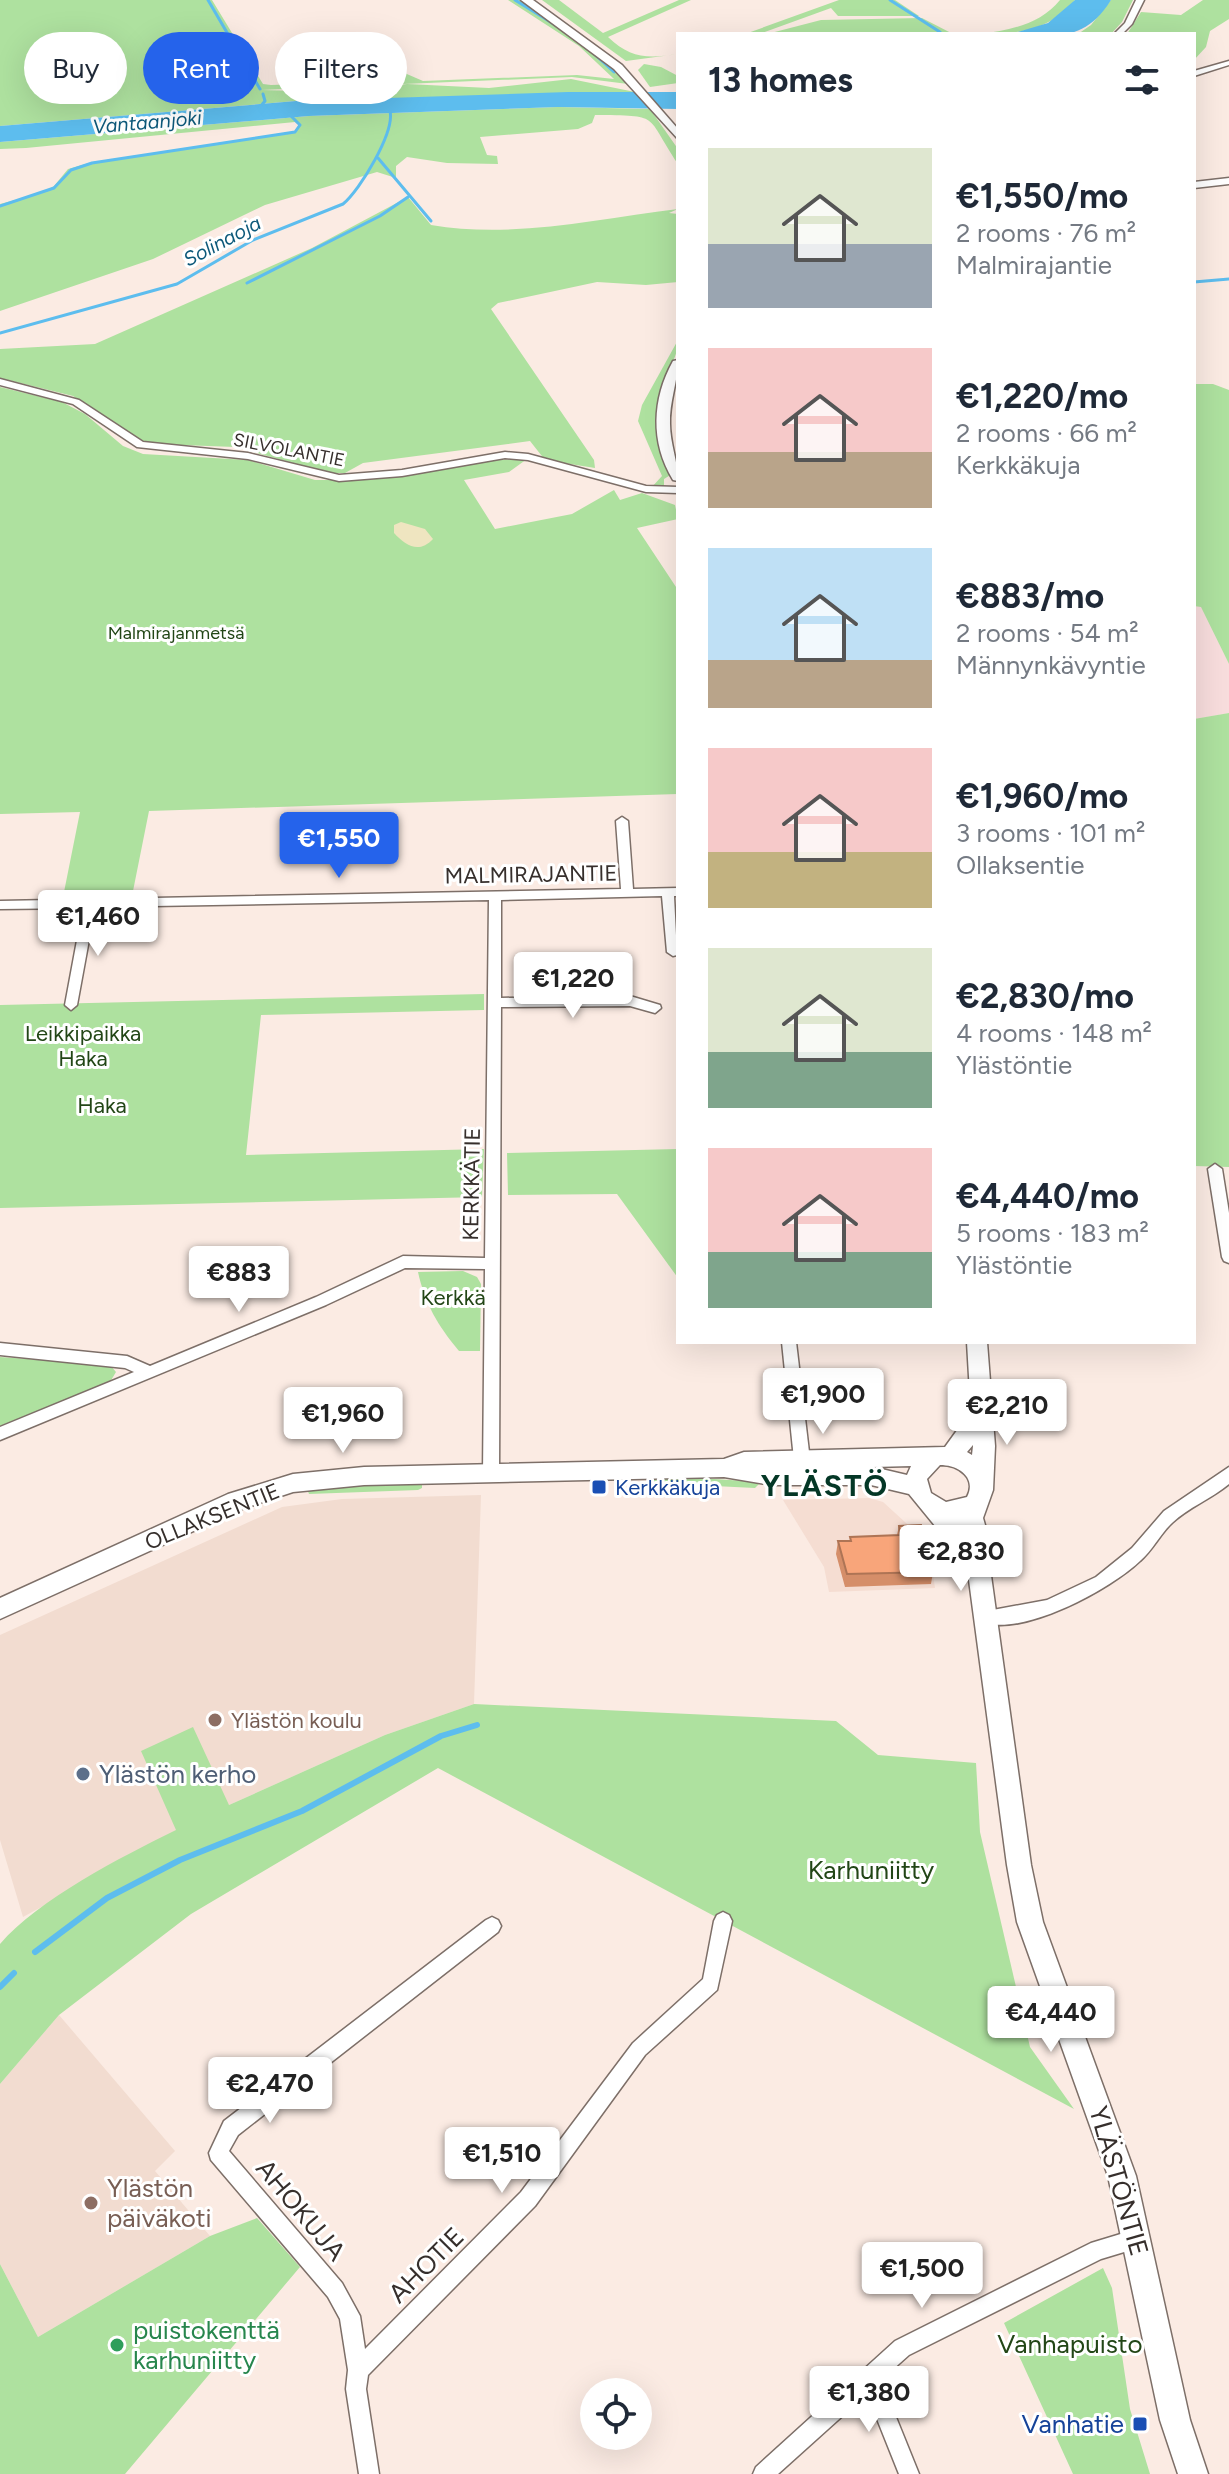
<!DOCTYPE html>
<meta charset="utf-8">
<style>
body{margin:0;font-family:Figtree,sans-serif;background:#f2f2f3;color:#1f2937;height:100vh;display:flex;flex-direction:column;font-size:30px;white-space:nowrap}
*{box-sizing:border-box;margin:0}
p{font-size:26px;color:#747a83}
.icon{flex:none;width:44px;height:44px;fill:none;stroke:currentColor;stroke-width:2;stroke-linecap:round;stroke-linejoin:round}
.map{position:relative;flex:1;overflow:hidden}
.side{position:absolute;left:676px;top:32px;width:520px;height:1312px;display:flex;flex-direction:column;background:#fff;border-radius:0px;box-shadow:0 8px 32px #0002}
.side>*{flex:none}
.top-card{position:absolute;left:24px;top:32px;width:532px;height:72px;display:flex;gap:16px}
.tools{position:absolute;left:580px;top:2378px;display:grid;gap:16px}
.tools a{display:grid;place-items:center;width:72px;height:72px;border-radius:50%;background:#fff;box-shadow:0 8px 32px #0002;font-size:40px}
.price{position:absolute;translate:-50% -68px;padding:0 18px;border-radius:8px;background:#fff;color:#222;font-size:26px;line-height:52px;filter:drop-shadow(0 2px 4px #0008)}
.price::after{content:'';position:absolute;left:50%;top:48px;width:24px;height:18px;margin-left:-12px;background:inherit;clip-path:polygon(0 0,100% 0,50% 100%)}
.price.on{background:#2563eb;color:#fff}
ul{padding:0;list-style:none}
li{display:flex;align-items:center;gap:24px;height:200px;padding:0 32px}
li span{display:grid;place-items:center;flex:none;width:224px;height:160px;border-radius:0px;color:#555}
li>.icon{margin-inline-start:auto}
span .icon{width:96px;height:96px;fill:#fffc;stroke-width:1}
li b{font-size:34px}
h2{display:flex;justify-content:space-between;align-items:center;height:96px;padding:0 32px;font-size:34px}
.tag{padding:0 28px;border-radius:36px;background:#fff;box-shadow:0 8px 32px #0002;font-size:28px;line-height:72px}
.tag.on{background:#2563eb;color:#fff}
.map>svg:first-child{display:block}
.built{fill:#f5ddd2}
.industrial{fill:#f8dddd}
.education{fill:#f2dcd0}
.green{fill:#aee19f}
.sand{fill:#efe5c0}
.water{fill:#5dbdee}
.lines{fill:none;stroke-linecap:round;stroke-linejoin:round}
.stream-far1{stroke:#5dbdee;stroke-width:3}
.stream{stroke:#5dbdee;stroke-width:6}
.street-casing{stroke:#7d6f68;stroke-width:3}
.secondary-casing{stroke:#7d6f68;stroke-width:3}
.street{fill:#fff;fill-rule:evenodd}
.secondary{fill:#fff;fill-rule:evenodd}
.wall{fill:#d58e69}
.building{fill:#f8a57a;stroke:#ae7455;stroke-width:2}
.transit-dot{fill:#1a4fb4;stroke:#fff;stroke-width:3}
.education-dot{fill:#8d6e63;stroke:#fff;stroke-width:3}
.service-dot{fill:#5c6f8a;stroke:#fff;stroke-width:3}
.leisure-dot{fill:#2e9e5b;stroke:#fff;stroke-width:3}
.labels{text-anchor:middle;stroke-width:6;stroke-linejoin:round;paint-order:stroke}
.far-street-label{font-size:18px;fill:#362f2c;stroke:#fff}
.far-park-label{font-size:18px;fill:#224616;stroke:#fff}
.far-water-label{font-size:20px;font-style:italic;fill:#0d597a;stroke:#fff}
.street-label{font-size:22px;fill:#362f2c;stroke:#fff}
.park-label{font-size:22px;fill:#224616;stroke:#fff}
.transit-label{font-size:22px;fill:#164399;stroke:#fff;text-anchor:start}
.education-label{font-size:22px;fill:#785e54;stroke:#fff;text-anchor:start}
.near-service-label{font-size:26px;fill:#4e5e75;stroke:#fff;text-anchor:start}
.near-park-label{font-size:26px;fill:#224616;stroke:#fff}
.near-street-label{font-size:26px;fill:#362f2c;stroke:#fff}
.near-education-label{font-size:26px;fill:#785e54;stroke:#fff;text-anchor:start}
.near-leisure-label{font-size:26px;fill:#27864d;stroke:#fff;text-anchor:start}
.near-transit-label{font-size:26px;fill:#164399;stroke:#fff;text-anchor:end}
.district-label{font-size:30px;font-weight:bold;letter-spacing:2px;fill:#043726;stroke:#fff}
</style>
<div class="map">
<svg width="1229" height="2474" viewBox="0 0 1229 2474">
<rect width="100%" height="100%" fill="#fbebe3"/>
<!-- built -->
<polygon class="built" points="869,1498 883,1502 928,1543 935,1588 829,1592 824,1567 783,1500"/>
<!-- industrial -->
<polygon class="industrial" points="1194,606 1201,606 1229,664 1229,713 1194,719"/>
<!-- education -->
<g class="education">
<polygon points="481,1495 474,1704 385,1735 229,1805 23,1917 0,1840 0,1635 282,1507 342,1499"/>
<polygon points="59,2015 175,2151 155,2171 210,2236 38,2337 0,2264 0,2084"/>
</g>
<!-- green -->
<g class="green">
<polygon points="0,0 212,0 263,84 271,85 389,81 394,78 393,68 423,81 577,75 614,79 579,46 508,0 520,0 607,62 628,84 572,77 261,90 339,92 407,84 489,88 571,79 635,92 296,101 0,126"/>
<path d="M542,0h17l44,33 76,-33h12l-83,37c22,21 39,22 70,17l-52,7z"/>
<polygon points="839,0 895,0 919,16 838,16 831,8 759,34 745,34"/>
<path d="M1060,0h15c-25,31 -58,34 -94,34 29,-4 60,-10 79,-34z"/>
<polygon points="1111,0 1133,0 1122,22 1111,34 1078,34 1091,25"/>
<polygon points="1203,0 1229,0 1229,19 1210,31 1206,47 1194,60 1194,34 1127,34 1141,12 1181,15"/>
<polygon points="922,18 953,34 767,34 821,20"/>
<polygon points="644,64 661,67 678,76 678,83 650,87 638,70"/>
<path d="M558,107l92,2 28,40v15c-34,-51 -16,-48 -83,-49l-3,8 -14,6 -98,8 7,18 10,1 1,8 -51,-1 -40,-6 -11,9v12l-19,-6 -112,33 -112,54 -153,52v-107l42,-11 12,-7 14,-17 25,-7 201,-30 5,-7 -4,-3 -269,26 -26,1v-7l309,-26z"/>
<path d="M408,197l23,28c82,14 165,-6 247,-16l-9,4 9,1v68l-32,3 -49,-3 -99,21 -7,6 103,151 1,8 -50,-8 -15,-19 -167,22 -18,10h-16l-94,-26 -81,-3 -20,-5 -61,-43 -73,-18v-29l95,-5 217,-96z"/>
<path d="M678,340c0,15 -6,22 -12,36 -14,33 -14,66 6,98l-8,5v8l-13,1 11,-12 -24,-55 4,-16z"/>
<polygon points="1194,384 1213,384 1229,390 1229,664 1201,607 1194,606"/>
<polygon points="0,387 62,402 85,414 123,446 143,454 248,460 315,480 369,480 485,460 527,459 509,472 464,480 495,529 572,514 614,490 620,500 642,493 675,505 678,519 637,528 678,590 678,794 149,811 132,896 63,897 80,812 0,814"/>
<polygon points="1229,713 1229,1167 1194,1166 1194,719"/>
<polygon points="484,994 484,1010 261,1015 246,1155 484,1149 482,1197 0,1208 0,1005"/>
<polygon points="678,1149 678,1278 617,1194 508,1195 507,1153"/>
<path d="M463,1271l14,6 4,7 -1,67h-21c-21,-25 -34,-47 -41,-79z"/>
<polygon points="0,1357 110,1365 116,1372 110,1382 0,1426"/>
<polygon points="667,1476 761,1482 755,1488 653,1483 650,1477"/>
<polygon points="422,1483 422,1488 418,1490 309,1494 307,1489"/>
<path d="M474,1704l362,17 42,34 98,8 4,69 50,215 44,62 -636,-341 -247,146 -132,101 -59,69v-140c39,-45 121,-87 176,-114l-35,-79 52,-24 36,78 156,-70z"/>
<polygon points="257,2218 300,2267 125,2474 0,2474 0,2264 38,2337 210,2236"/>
<polygon points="1103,2268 1112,2288 1130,2409 1150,2474 1073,2474 1004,2323"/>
</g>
<!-- sand -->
<path class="sand" d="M401,522l24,7 8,10c-14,15 -27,7 -39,-6v-8z"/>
<!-- water -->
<g class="water">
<path d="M1075,0h36c-28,44 -54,34 -100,34l37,-11z"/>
<polygon points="568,92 678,92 678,109 558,107 309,116 0,142 0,126 296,101"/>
</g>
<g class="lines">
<!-- stream-far1 -->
<g class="stream-far1">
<polyline points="208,0 260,89"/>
<polyline points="515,0 557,26"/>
<polyline points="890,0 940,32"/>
<polyline points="591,51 614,72"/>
<polyline points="260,107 265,101 263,94"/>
<polyline points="378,158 431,221"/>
<polyline points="0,206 54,188 71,170 92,163 295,132 300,125 289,114"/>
<polyline points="1194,282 1229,279"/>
<polyline points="247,283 380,216 408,197"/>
<path d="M0,333l177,-49 76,-44 90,-36c17,-14 52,-72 47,-93"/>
</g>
<!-- stream -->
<g class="stream">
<polyline points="35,1952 107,1898 180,1860 302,1811 441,1736 477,1725"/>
<polyline points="0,1987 14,1973"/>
</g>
<!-- street casing -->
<g class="street-casing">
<g id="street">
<polygon points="1136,0 1144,0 1132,24 1122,34 1114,34 1125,23"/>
<polygon points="1229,61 1229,65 1194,76 1194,71"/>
<polygon points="1229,178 1229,184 1194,188 1194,182"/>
<polygon points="0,379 79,400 143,442 248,453 339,475 402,470 505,452 528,454 646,486 678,487 678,493 646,492 528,460 505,458 402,476 339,481 248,459 137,447 73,404 0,385"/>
<polygon points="622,817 628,821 633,889 678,888 678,896 674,896 677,955 673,956 667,952 662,896 501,900 501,998 630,996 660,1005 661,1008 655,1013 630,1006 501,1007 499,1474 496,1479 491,1480 486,1479 483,1474 485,1269 405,1268 326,1305 0,1440 0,1427 134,1372 125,1368 0,1355 0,1343 127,1356 150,1366 316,1297 403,1256 485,1258 489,900 95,907 77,1005 71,1010 65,1005 83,908 0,909 0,901 621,889 616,821"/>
<polygon points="1215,1164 1222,1169 1229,1213 1229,1263 1224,1261 1222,1257 1208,1169"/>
<polygon points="782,1342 796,1342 811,1469 808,1474 803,1475 798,1474 795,1469"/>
<path d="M1229,1467v17c-18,15 -40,23 -57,39 -12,11 -19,27 -32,38 -29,28 -117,76 -158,61l-2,-5 2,-5 65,-12 49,-23 36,-29 32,-37z"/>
<polygon points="723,1912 729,1915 732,1921 717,1990 645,2055 535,2206 368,2375 366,2389 379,2474 359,2474 346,2389 348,2370 340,2319 328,2297 211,2160 209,2153 224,2121 486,1920 492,1917 498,1920 501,1926 498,1932 238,2135 229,2151 342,2283 360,2316 365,2349 521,2192 633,2043 703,1979 714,1921 717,1915"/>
<polygon points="1137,2229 1144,2232 1147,2239 1144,2246 1101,2259 909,2355 881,2380 919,2474 899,2474 867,2394 778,2474 753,2474 756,2467 895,2341 1091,2243"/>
</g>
</g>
<!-- secondary casing -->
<g class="secondary-casing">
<g id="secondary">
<polygon points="521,0 533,0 622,65 678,129 678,139 614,69"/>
<path d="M678,360c0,22 -9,42 -8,64 0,20 8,37 8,57l-5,-1c-23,-38 -21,-81 0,-119z"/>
<path d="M967,1342h20l8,104 -2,44 -10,28 8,28 -2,15 42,304 12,57 93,254 54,244 18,54h-30l-18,-54 -52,-244 -91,-254 -10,-57 -40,-300 -58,-71 -38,-9h-99l-48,-8 -360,8 -71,7 -51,17 -242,110v-21l228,-104 65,-20 71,-7 360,-8 20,-7 201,-5 26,-36zM973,1445v1l-1,9 -5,-3zM940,1465c19,0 37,13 27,32l-21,5 -15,-9 -4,-14zM911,1466l-4,9 -34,-8z"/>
</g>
</g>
<!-- street -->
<use href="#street" class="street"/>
<!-- secondary -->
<use href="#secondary" class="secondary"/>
</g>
<!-- wall -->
<polygon class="wall" points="899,1526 923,1534 933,1572 931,1584 845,1587 836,1554 838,1541 850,1541 850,1537 897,1535"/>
<!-- building -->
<polygon class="building" points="921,1525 923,1534 928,1534 933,1572 847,1574 838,1541 851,1541 850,1537 900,1535 899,1526"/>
<!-- markers -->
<g class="transit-dot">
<rect x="591" y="1479" width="16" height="16" rx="4"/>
<rect x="1132" y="2416" width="16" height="16" rx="4"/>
</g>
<g class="education-dot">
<circle cx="215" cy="1720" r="8"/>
<circle cx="91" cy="2203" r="8"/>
</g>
<circle class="service-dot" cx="83" cy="1774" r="8"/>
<circle class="leisure-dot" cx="117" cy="2345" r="8"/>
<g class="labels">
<!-- far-street labels -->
<g class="far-street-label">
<text transform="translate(289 450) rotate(11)" y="6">SILVOLANTIE</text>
</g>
<!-- far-park labels -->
<g class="far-park-label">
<text x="176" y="639">Malmirajanmetsä</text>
</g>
<!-- far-water labels -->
<g class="far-water-label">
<text transform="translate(147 122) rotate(-5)" y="7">Vantaanjoki</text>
<text transform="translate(222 241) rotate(-28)" y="7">Solinaoja</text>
</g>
<!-- street labels -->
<g class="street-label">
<text transform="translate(531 874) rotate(-1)" y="8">MALMIRAJANTIE</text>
<text transform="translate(471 1184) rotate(-89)" y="8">KERKKÄTIE</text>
<text transform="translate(212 1516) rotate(-22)" y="8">OLLAKSENTIE</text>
</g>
<!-- park labels -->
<g class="park-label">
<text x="83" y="1041">Leikkipaikka<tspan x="83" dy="25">Haka</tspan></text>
<text x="102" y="1113">Haka</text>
<text x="453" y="1305">Kerkkä</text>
</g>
<!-- transit labels -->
<g class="transit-label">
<text x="615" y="1495">Kerkkäkuja</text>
</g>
<!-- education labels -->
<g class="education-label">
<text x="231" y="1728">Ylästön koulu</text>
</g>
<!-- near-service labels -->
<g class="near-service-label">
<text x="99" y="1783">Ylästön kerho</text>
</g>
<!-- near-park labels -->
<g class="near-park-label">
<text x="871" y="1879">Karhuniitty</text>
<text x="1070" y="2353">Vanhapuisto</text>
</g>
<!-- near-street labels -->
<g class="near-street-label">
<text transform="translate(1119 2181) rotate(74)" y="9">YLÄSTÖNTIE</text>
<text transform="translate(301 2210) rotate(50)" y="9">AHOKUJA</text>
<text transform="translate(426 2265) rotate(-45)" y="9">AHOTIE</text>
</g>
<!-- near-education labels -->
<g class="near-education-label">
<text x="107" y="2197">Ylästön<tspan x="107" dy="30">päiväkoti</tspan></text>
</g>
<!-- near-leisure labels -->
<g class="near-leisure-label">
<text x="133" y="2339">puistokenttä<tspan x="133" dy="30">karhuniitty</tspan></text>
</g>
<!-- near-transit labels -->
<g class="near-transit-label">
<text x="1124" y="2433">Vanhatie</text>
</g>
<!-- district labels -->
<g class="district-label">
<text x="825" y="1496">YLÄSTÖ</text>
</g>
</g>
</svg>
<div class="tools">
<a><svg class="icon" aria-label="locate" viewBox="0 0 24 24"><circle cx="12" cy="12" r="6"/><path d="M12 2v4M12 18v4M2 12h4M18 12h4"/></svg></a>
</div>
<b class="price on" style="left:339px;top:880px">€1,550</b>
<b class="price" style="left:98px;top:958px">€1,460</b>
<b class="price" style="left:573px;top:1020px">€1,220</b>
<b class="price" style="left:239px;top:1314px">€883</b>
<b class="price" style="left:823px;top:1436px">€1,900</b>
<b class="price" style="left:1007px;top:1447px">€2,210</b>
<b class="price" style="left:343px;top:1455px">€1,960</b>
<b class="price" style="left:961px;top:1593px">€2,830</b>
<b class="price" style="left:1051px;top:2054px">€4,440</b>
<b class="price" style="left:270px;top:2125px">€2,470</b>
<b class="price" style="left:502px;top:2195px">€1,510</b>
<b class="price" style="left:922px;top:2310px">€1,500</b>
<b class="price" style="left:869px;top:2434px">€1,380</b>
<div class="top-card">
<a class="tag">Buy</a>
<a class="tag on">Rent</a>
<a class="tag">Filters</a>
</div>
<section class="side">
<h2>13 homes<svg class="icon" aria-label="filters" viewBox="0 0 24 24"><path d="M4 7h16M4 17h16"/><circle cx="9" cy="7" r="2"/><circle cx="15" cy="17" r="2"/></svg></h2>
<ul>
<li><span style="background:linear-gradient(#dfe7d0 60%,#9aa5b1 0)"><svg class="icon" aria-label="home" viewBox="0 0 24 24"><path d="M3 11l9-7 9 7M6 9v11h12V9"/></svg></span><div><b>€1,550/mo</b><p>2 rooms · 76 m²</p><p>Malmirajantie</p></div></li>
<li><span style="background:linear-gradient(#f6c9c9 65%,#b9a48a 0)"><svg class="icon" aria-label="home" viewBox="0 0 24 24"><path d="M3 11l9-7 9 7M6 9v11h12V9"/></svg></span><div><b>€1,220/mo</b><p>2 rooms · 66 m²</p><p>Kerkkäkuja</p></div></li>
<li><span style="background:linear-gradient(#bfe0f5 70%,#b9a48a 0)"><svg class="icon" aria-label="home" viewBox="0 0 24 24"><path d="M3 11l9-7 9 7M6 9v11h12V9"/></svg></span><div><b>€883/mo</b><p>2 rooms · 54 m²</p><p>Männynkävyntie</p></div></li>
<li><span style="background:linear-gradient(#f6c9c9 65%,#c2b280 0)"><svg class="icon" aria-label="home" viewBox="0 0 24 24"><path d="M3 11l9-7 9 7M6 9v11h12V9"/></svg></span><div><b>€1,960/mo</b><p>3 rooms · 101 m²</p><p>Ollaksentie</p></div></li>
<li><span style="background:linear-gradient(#dfe7d0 65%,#7fa58c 0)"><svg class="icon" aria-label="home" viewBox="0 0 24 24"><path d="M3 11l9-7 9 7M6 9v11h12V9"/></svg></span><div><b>€2,830/mo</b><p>4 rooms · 148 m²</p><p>Ylästöntie</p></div></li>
<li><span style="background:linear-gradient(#f6c9c9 65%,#7fa58c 0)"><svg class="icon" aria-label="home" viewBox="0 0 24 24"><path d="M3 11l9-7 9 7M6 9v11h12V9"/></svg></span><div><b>€4,440/mo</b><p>5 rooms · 183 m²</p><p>Ylästöntie</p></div></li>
</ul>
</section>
</div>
